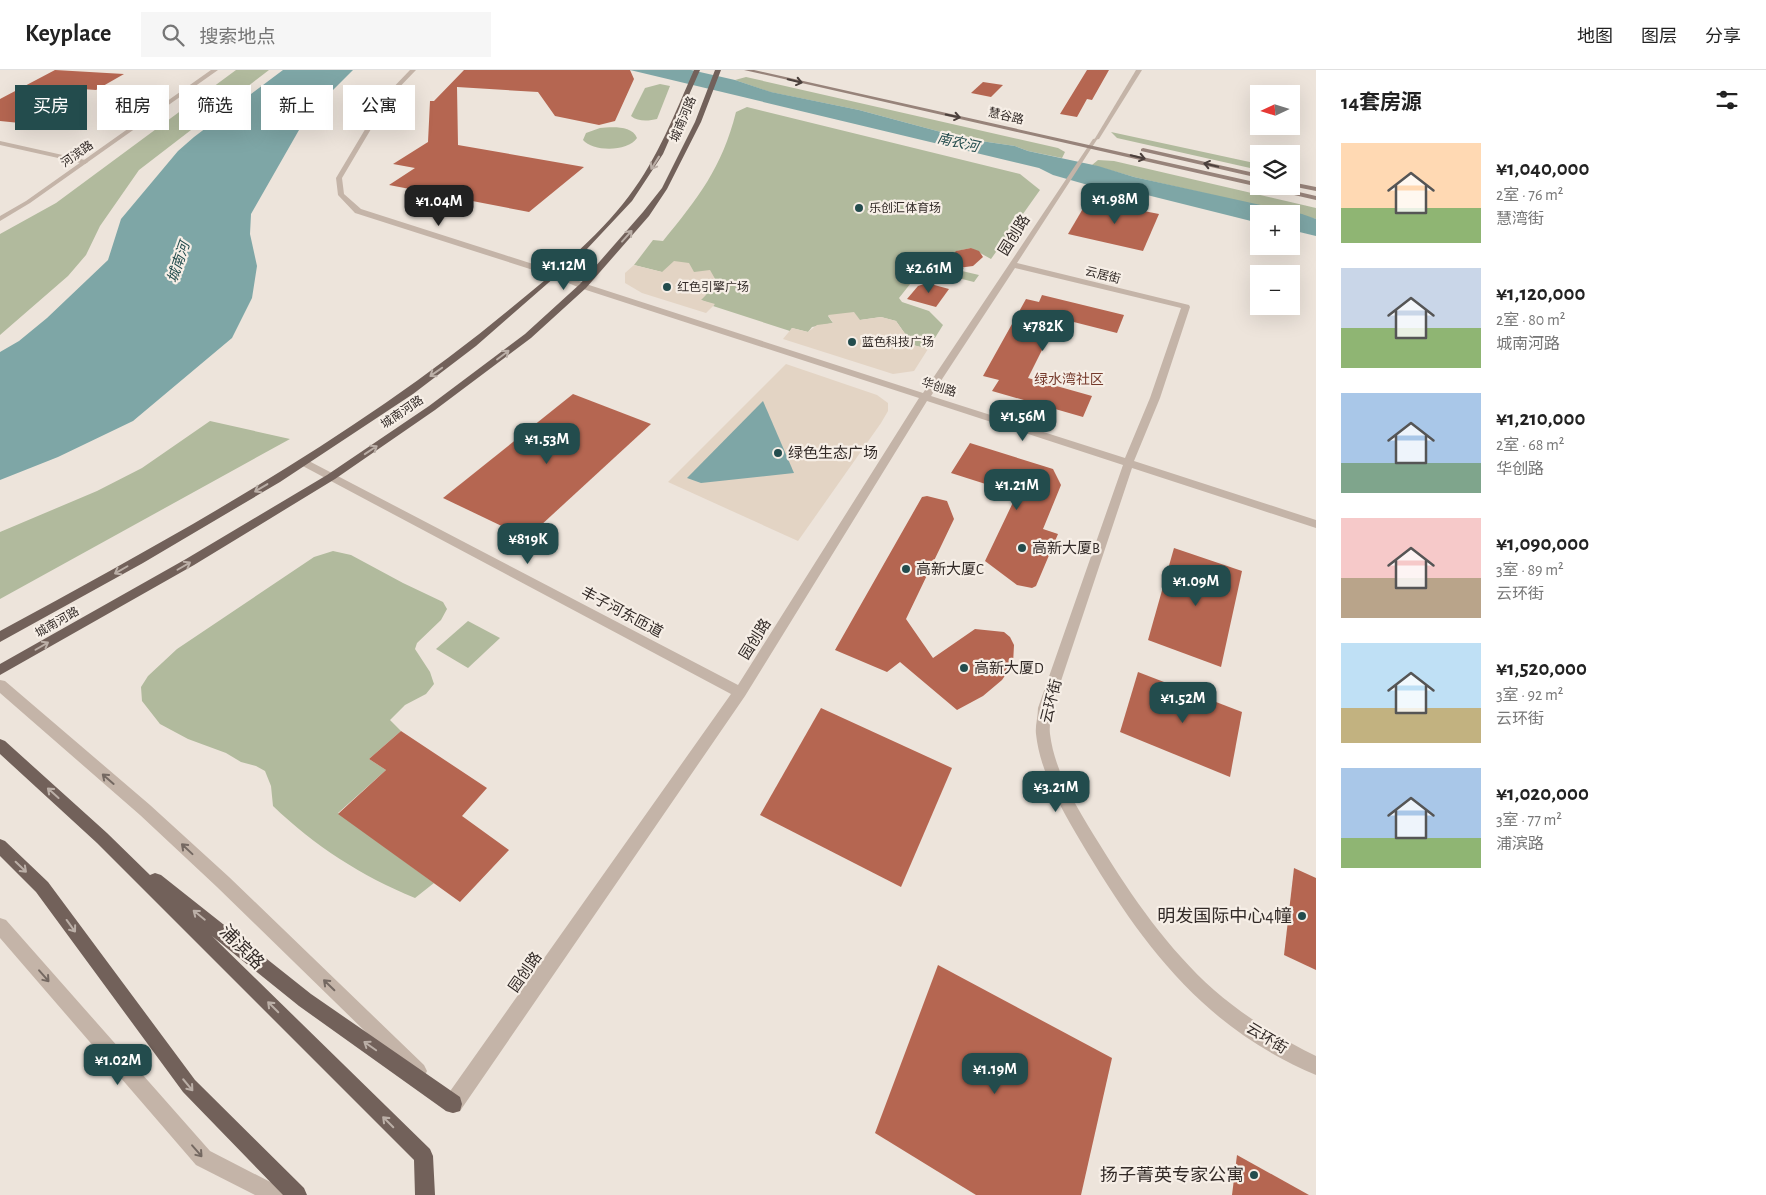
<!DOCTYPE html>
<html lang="zh">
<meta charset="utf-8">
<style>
body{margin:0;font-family:"Alegreya Sans","Noto Sans SC",sans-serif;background:#f6f6f6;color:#222;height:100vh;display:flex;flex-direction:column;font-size:19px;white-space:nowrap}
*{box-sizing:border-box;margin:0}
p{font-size:16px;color:#767676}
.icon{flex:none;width:28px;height:28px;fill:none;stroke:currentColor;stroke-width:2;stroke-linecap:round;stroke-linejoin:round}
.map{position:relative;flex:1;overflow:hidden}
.panel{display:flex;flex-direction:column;background:#fff;width:450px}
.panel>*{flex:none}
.guide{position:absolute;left:15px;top:15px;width:475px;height:45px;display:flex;gap:10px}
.needle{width:32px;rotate:266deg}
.buttons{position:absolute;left:1250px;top:15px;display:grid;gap:10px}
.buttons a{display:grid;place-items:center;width:50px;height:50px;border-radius:0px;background:#fff;box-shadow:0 5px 20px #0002;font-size:25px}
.price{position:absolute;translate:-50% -42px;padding:0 11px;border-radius:10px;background:#234c4d;color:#fff;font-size:16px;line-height:32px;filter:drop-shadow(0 1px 2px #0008)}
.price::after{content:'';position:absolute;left:50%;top:30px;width:15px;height:11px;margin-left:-8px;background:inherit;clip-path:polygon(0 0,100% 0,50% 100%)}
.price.current{background:#222;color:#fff}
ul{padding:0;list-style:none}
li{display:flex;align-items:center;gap:15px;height:125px;padding:0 25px}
li span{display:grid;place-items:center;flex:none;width:140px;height:100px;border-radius:0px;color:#555}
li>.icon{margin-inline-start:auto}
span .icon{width:60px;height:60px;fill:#fffc;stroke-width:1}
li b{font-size:21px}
h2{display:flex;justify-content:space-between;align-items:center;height:60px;padding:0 25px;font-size:21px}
.chip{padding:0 18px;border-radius:0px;background:#fff;box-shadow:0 5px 20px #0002;font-size:18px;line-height:45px}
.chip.current{background:#234c4d;color:#fff}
header{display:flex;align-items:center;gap:30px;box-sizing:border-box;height:70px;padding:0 25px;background:#fff;border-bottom:1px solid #e0e0e0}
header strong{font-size:24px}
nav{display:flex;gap:28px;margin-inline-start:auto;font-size:18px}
.search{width:350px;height:45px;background:#f6f6f6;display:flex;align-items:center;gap:12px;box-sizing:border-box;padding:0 18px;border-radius:0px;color:#767676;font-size:19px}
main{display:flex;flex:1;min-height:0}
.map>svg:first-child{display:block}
.green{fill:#b1ba9d}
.plaza{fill:#e3d4c4}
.water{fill:#7ea6a6}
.building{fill:#b56651}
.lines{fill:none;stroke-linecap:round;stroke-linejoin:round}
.minor{fill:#c4b4a8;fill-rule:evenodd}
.tertiary{fill:#c4b4a8;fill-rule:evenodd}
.secondary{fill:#97837a;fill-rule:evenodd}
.primary{fill:#72615a;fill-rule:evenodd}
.oneway{stroke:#4b403c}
.oneway2{stroke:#bbafa7}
.oneway3{stroke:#746861}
.poi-dot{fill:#234c4d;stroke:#f6eee6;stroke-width:2}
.labels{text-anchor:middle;stroke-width:4.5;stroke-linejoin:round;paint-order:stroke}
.far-street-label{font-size:12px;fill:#322a27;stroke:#f6eee6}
.far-poi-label{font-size:12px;fill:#322a27;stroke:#f6eee6;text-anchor:start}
.far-water-label{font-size:14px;font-style:italic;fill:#234c4d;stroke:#f6eee6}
.far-neighbourhood-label{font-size:14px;fill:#753a2c;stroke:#f6eee6}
.street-label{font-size:15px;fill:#322a27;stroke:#f6eee6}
.poi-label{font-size:15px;fill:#322a27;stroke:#f6eee6;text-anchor:start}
.near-poi-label{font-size:18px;fill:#322a27;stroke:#f6eee6;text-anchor:end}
.near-street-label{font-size:18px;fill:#322a27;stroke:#f6eee6}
</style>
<header>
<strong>Keyplace</strong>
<div class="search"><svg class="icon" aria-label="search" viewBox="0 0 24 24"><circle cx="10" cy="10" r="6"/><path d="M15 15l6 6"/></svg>搜索地点</div>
<nav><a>地图</a><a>图层</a><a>分享</a></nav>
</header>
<main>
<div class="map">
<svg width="1316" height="1125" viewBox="0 0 1316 1125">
<rect width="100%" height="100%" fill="#ede4db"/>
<!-- green -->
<g class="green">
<polygon points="236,0 269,0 139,100 100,156 86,185 68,206 0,265 0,164 56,133"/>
<polygon points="746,7 1058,78 1065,82 1062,88 1028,81 1015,76 967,69 859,40 770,22 735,10"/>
<path d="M660,14l10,2 -13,33c-8,2 -19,3 -26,-3l14,-28z"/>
<path d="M747,37l273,67 20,16 -49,69 -20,-11 -14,3 -5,12 4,3 8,2 -2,3 17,4 -5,7 -52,-13 -23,29 3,4 27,9 14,14 -15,24 -15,-4 -17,-24 -15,-4 -21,3 -32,-4 5,7 -21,4 -4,5 -16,-4 -2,3 -77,-25 1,-1 -13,-5 -7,-28h-32l-28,-7 19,-25 10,1c35,-43 59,-73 73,-129z"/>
<path d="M600,58c11,-1 32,-3 37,10 -9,14 -44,14 -54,2l3,-7z"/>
<polygon points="1111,62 1259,94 1259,100 1117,68"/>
<polygon points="1098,90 1114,91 1316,138 1316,149 1134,107 1092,95"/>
<polygon points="210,351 290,369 0,529 0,462 97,421 142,398"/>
<path d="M333,481l18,4 52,28 40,19 4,7 -6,11 -24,23 -2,6 15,23 4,12 -8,10 -21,11 -15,15 11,11 -32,28 17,11 -48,43 96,70 -19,15c-54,-22 -100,-52 -142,-92l-2,-20 -6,-15 -9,-5 -15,-4 -15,-9 -38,-14 -28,-15 -18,-23 -1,-14 7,-11 29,-27 137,-92z"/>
<polygon points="468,551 500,568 468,598 436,579"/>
</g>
<!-- plaza -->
<g class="plaza">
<polygon points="674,191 689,193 694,202 710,200 718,214 702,216 706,225 701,230 715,234 706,243 642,223 625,213 625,203 634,195 662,202"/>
<polygon points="854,242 860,250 881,247 896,251 913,275 928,279 914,301 893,304 783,269 792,258 808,262 817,255 833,253 828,245"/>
<polygon points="786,294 877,325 888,333 888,341 881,353 798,471 668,412"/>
</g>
<!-- water -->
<g class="water">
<polygon points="283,0 353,0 307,46 251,144 250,164 257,196 252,228 232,268 133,351 58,387 0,410 0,282 19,271 47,248 108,190 121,149 178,81 194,67"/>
<polygon points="630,0 691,0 735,10 771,22 859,40 967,69 1015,76 1028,81 1098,96 1134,107 1302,144 1316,149 1316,166 1291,160 1291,144 1259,144 1259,153 1123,119 1102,119 1053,105 1039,98"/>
<polygon points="763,331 794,403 701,413 687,408"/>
</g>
<!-- building -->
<g class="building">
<polygon points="55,0 124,4 96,20 82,19 20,53 0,51 0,29"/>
<polygon points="464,0 630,0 634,9 615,51 599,55 555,46 538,22 457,17 458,75 584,97 529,142 389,115 415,98 393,94 428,72 430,31 434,31"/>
<polygon points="1087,0 1109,0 1092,30 1087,29 1077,47 1060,44"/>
<polygon points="983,12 1003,15 991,27 971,23"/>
<polygon points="1088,130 1159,144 1143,181 1068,164"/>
<polygon points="971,178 979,181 983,187 973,196 958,198 948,190 956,181"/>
<polygon points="927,213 949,219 936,237 907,229 918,216"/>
<polygon points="1042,225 1124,245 1117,263 1058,248 1028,308 1092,326 1083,347 992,321 999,310 983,306 1026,229 1039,232"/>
<polygon points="573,324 651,354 527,468 443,428"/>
<polygon points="970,373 1053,399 1061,415 1043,459 1058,464 1036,516 1032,518 1017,515 985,491 1017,424 951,403"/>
<polygon points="927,426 947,431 954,449 906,549 933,588 975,559 1004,562 1010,567 1014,575 1013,594 1002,610 983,626 957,640 900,592 887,602 835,580 922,427"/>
<polygon points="1174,478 1242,501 1221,597 1148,570"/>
<polygon points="1138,602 1242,642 1230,707 1120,662"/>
<polygon points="821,638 952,698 901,817 760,745"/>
<polygon points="401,661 487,718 462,746 509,780 460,832 338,744 386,700 369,689"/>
<polygon points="1294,798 1316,808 1316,900 1284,885"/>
<polygon points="938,895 1112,988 1081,1125 976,1125 875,1063"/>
<polygon points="1237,1085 1309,1125 1232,1125"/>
</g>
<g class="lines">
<!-- minor -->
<g class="minor">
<path d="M410,0h6l-26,27 -48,81 2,16 17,15 197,63 28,12 337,109 170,-254 5,-1 -81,125 172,42 1,2 -30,91 -26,63 182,59v8l-184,-60 -80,240c-1,9 -3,18 -2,26 5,40 29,77 50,111 32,52 68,104 114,145 31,27 66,48 102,66v19c-41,-17 -82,-43 -114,-73 -50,-46 -87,-103 -121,-160 -19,-32 -41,-70 -45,-108 -1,-8 2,-17 2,-26l85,-243 -196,-64 -182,295 -285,415 -7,2 -7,-2 -2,-7 2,-7 285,-403 -432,-230 -1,-2 1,-2h8l431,225 181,-287 -339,-110 -28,-12 -197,-63 -17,-18 -2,-17 49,-82zM1015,198l166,40 -31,90 -25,60 -194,-62z"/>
<polygon points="0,71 85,90 88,92 85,94 0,75"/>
</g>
<!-- tertiary -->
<g class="tertiary">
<polygon points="211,0 218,0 30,133 0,151 0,146 26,131"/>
<polygon points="1136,0 1142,0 1099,69 1094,70"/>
<polygon points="0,610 5,611 150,735 229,807 424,995 427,1001 424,1007 418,1010 412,1007 217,817 140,745 0,623"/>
<polygon points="0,848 6,850 210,1081 282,1118 285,1125 255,1125 196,1095 0,868"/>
</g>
<!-- secondary -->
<g class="secondary">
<polygon points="744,0 754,0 1259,113 1259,116 1273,116 1316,126 1316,130"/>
<polygon points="1143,78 1259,104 1259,108 1141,81 1141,79"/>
<polygon points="1291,112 1316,117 1316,121 1291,116"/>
</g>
<!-- primary -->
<g class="primary">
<path d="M694,0h6l-37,84 -31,47 -46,49 -110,96 -63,48 -133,88 -137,81 -143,79v-11c177,-96 354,-193 510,-322 41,-34 87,-70 119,-113 29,-38 46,-83 65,-126z"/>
<polygon points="715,0 721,0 701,52 667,119 649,146 586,218 531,268 435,340 335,409 194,495 0,605 0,594 186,489 327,405 429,336 525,264 580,214 643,142 662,118 695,52"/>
<polygon points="0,669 5,671 107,763 150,805 155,803 161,805 311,924 460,1027 462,1034 460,1041 453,1043 446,1041 299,936 212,866 430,1079 433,1086 435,1125 415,1125 414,1090 97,773 0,684"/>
<polygon points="0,769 5,771 48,812 195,1010 304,1118 307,1125 283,1125 183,1022 36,822 0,786"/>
</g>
</g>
<!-- one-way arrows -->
<defs><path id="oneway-shaft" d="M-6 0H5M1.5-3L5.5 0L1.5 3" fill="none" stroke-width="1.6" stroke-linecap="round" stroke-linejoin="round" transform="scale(1.25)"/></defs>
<g class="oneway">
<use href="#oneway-shaft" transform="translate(795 11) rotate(13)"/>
<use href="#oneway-shaft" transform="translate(953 46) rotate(12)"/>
<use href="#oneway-shaft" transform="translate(1138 87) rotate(13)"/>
<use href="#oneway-shaft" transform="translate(1211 95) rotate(-167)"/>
</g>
<g class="oneway2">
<use href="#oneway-shaft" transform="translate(655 93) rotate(122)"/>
<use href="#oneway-shaft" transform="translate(627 166) rotate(-48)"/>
<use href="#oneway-shaft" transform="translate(503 285) rotate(-37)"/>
<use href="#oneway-shaft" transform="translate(436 302) rotate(145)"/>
<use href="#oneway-shaft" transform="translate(371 380) rotate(-34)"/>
<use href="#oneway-shaft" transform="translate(261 418) rotate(149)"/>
<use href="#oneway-shaft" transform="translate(184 496) rotate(-30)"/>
<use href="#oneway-shaft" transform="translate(121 500) rotate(150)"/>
<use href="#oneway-shaft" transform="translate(42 576) rotate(-30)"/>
<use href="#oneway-shaft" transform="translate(53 723) rotate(-138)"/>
<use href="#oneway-shaft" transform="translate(21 797) rotate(44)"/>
<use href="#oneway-shaft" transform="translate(199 845) rotate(-141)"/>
<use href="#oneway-shaft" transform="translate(71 856) rotate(54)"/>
<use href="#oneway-shaft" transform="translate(273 937) rotate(-135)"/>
<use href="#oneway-shaft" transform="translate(370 976) rotate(-145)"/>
<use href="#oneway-shaft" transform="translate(188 1015) rotate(50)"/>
<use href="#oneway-shaft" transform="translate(388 1052) rotate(-135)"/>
</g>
<g class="oneway3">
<use href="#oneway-shaft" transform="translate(108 709) rotate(-139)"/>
<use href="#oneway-shaft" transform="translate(187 779) rotate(-137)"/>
<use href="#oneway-shaft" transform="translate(44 906) rotate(49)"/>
<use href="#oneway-shaft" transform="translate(329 915) rotate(-136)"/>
<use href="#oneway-shaft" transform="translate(197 1081) rotate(49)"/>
</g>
<!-- markers -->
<g class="poi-dot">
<circle cx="859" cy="138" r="5"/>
<circle cx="667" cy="217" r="5"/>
<circle cx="852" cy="272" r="5"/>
<circle cx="778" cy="383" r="5"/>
<circle cx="1022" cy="478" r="5"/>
<circle cx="906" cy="499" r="5"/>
<circle cx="964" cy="598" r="5"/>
<circle cx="1302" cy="846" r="5"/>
<circle cx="1254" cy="1105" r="5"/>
</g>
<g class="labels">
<!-- far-street labels -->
<g class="far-street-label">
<text transform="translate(1006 46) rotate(13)" y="4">慧谷路</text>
<text transform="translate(683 49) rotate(-67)" y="4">城南河路</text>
<text transform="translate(77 84) rotate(-35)" y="4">河滨路</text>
<text transform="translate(1103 205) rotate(14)" y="4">云居街</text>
<text transform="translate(939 317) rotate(18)" y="4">华创路</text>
<text transform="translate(402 342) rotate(-34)" y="4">城南河路</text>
<text transform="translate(57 552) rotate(-30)" y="4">城南河路</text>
</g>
<!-- far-poi labels -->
<g class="far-poi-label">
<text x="869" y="142">乐创汇体育场</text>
<text x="677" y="221">红色引擎广场</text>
<text x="862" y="276">蓝色科技广场</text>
</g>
<!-- far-water labels -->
<g class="far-water-label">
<text transform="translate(958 72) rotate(13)" y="5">南农河</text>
<text transform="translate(178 192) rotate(-71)" y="5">城南河</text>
</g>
<!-- far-neighbourhood labels -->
<g class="far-neighbourhood-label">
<text x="1069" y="314">绿水湾社区</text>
</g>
<!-- street labels -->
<g class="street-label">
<text transform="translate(1014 165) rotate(-58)" y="5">园创路</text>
<text transform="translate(622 542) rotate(28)" y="5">丰子河东匝道</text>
<text transform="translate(755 569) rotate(-58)" y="5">园创路</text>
<text transform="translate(1051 631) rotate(-76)" y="5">云环街</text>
<text transform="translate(525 902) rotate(-55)" y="5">园创路</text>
<text transform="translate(1267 968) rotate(31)" y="5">云环街</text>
</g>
<!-- poi labels -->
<g class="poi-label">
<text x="788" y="388">绿色生态广场</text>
<text x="1032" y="483">高新大厦B</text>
<text x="916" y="504">高新大厦C</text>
<text x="974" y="603">高新大厦D</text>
</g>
<!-- near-poi labels -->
<g class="near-poi-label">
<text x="1292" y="852">明发国际中心4幢</text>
<text x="1244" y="1111">扬子菁英专家公寓</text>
</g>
<!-- near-street labels -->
<g class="near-street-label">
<text transform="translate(242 877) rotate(45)" y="6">浦滨路</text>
</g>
</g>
</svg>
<div class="buttons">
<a><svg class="needle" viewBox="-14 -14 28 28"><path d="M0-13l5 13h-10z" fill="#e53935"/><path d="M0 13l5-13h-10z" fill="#767676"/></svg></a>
<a><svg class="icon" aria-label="layers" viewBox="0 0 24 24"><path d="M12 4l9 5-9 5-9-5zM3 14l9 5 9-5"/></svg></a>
<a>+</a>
<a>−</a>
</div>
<b class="price" style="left:1115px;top:155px">¥1.98M</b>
<b class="price current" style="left:439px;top:157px">¥1.04M</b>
<b class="price" style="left:564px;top:221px">¥1.12M</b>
<b class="price" style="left:929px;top:224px">¥2.61M</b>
<b class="price" style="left:1043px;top:282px">¥782K</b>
<b class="price" style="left:1023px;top:372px">¥1.56M</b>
<b class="price" style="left:547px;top:395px">¥1.53M</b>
<b class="price" style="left:1017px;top:441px">¥1.21M</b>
<b class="price" style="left:528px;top:495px">¥819K</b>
<b class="price" style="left:1196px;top:537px">¥1.09M</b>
<b class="price" style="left:1183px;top:654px">¥1.52M</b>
<b class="price" style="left:1056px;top:743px">¥3.21M</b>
<b class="price" style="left:118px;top:1016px">¥1.02M</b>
<b class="price" style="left:995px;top:1025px">¥1.19M</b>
<div class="guide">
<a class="chip current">买房</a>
<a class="chip">租房</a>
<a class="chip">筛选</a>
<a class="chip">新上</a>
<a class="chip">公寓</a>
</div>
</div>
<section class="panel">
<h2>14套房源<svg class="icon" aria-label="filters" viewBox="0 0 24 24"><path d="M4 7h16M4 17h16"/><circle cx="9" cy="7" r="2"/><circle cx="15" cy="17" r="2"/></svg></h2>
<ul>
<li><span style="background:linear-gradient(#ffd9b3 65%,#8fb573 0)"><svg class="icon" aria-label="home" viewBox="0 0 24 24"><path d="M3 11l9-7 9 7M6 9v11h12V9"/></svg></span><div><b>¥1,040,000</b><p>2室 · 76 m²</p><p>慧湾街</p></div></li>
<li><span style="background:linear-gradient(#c9d6e8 60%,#8fb573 0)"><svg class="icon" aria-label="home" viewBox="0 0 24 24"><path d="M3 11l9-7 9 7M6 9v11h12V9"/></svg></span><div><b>¥1,120,000</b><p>2室 · 80 m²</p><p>城南河路</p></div></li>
<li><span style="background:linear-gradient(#a9c7e8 70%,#7fa58c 0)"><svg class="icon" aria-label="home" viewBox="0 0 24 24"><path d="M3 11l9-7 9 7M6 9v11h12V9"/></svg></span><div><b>¥1,210,000</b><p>2室 · 68 m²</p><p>华创路</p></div></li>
<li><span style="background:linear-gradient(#f6c9c9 60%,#b9a48a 0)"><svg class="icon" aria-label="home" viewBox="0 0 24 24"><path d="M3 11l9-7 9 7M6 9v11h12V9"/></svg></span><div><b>¥1,090,000</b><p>3室 · 89 m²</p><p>云环街</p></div></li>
<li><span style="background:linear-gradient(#bfe0f5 65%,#c2b280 0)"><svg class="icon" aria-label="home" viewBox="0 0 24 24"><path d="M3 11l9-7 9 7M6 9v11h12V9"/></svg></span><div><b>¥1,520,000</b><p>3室 · 92 m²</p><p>云环街</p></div></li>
<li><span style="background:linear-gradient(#a9c7e8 70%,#8fb573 0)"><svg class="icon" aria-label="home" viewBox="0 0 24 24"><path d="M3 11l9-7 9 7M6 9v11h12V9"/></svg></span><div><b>¥1,020,000</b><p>3室 · 77 m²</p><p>浦滨路</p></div></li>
</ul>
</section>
</main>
